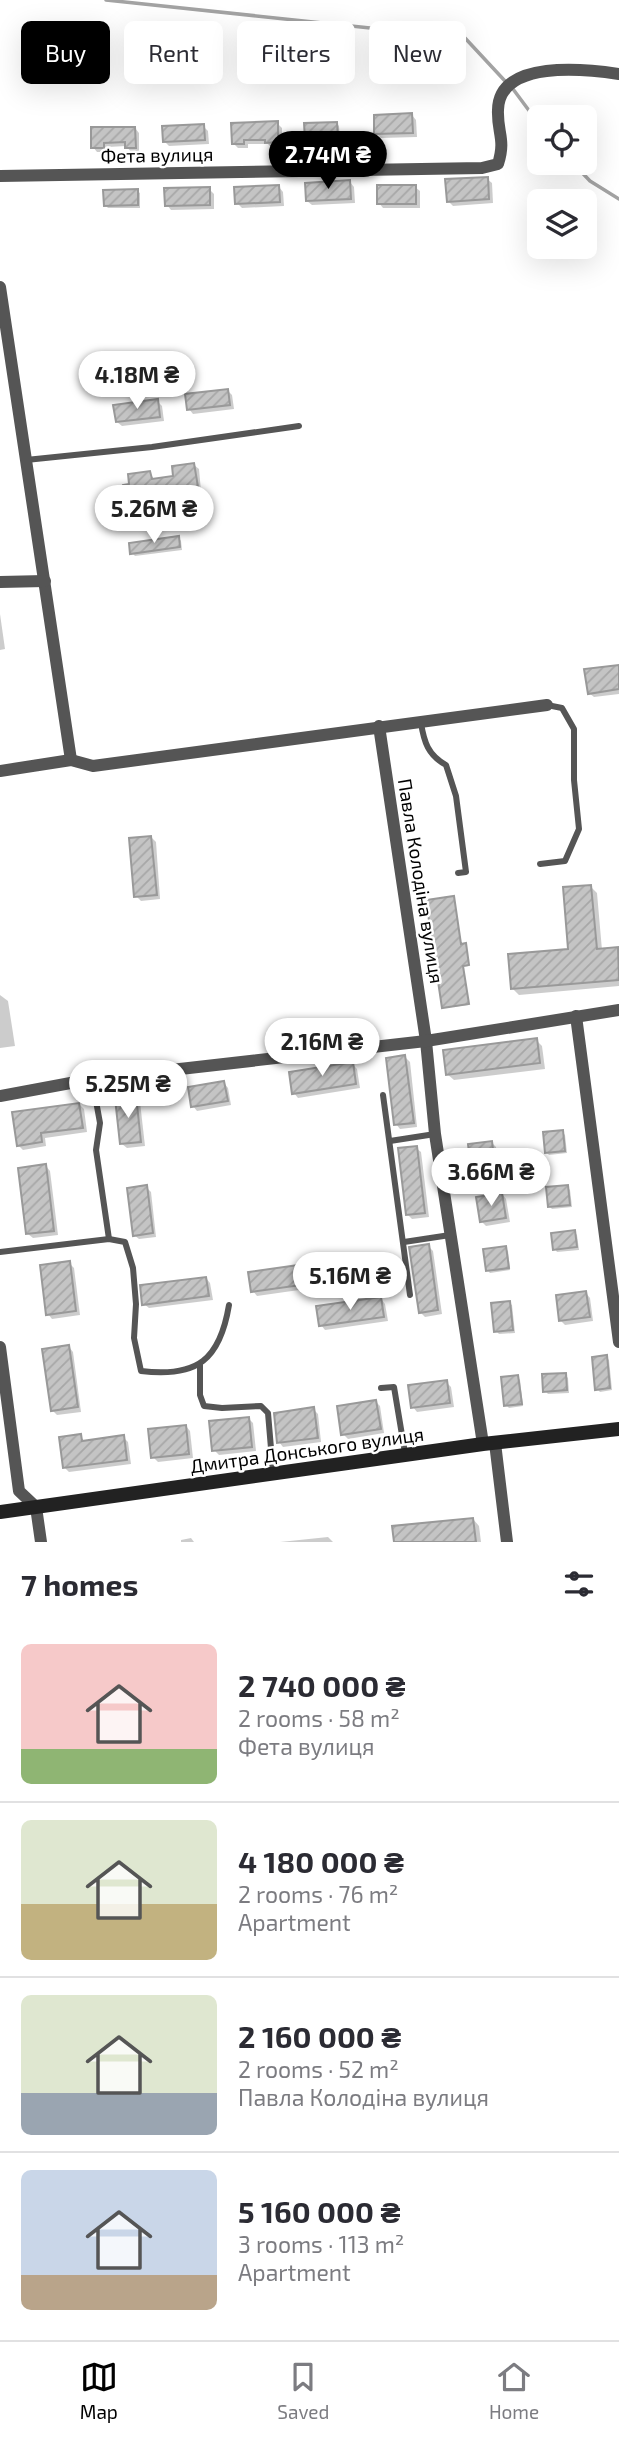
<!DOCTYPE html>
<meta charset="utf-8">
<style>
body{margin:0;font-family:"Exo 2",sans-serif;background:#f2f2f3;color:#2b2b33;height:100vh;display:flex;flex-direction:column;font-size:26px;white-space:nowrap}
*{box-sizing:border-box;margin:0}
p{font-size:23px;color:#7c7c81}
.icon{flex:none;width:38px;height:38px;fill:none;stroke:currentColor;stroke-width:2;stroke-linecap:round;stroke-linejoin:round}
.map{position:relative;height:1542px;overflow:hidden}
.panel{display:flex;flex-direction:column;background:#fff;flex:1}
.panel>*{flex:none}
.banner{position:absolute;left:21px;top:21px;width:578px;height:63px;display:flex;gap:14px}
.tools{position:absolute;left:527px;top:105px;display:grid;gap:14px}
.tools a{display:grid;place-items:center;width:70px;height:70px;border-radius:10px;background:#fff;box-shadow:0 7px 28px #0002;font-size:35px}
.price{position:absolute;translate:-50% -60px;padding:0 16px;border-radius:24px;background:#fff;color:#222;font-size:23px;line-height:46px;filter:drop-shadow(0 2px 4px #0008)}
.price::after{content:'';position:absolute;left:50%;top:42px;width:21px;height:16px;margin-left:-10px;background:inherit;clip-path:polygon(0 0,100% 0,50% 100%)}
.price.current{background:#000;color:#fff}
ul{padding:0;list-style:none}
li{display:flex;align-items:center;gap:21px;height:175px;padding:0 21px}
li+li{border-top:2px solid #e1e1e2}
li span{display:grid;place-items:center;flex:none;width:196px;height:140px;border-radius:10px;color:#555}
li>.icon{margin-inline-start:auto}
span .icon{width:84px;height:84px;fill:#fffc;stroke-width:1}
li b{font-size:30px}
h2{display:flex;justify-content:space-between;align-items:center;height:84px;padding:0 21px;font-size:30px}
.pill{padding:0 24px;border-radius:10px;background:#fff;box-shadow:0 7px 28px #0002;font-size:24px;line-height:63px}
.pill.current{background:#000;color:#fff}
.dock{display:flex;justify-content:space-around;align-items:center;height:98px;border-top:2px solid #e1e1e2;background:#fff;font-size:19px;color:#7c7c81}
.dock a{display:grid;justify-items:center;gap:4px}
.dock .current{color:#000}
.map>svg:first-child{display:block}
.shadow{fill:#0003}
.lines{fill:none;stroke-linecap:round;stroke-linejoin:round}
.stream{stroke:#a3a3a3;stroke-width:3.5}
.building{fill:url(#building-hatch);stroke:#999;stroke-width:2}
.lane{stroke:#555;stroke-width:6}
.street{stroke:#555;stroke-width:12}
.secondary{stroke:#222;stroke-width:14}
.labels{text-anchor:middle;stroke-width:5;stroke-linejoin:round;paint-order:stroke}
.street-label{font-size:19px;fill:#000;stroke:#fff}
</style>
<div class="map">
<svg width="619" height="1542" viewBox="0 0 619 1542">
<defs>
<pattern id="building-hatch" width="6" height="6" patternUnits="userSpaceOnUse" patternTransform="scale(1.75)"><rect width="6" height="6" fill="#c4c4c4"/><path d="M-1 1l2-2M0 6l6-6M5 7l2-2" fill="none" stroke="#a7a7a7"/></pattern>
</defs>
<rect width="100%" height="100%" fill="#fff"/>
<!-- shadow -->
<g class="shadow">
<polygon points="412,115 416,120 417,137 381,138 376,133"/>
<polygon points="277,123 282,128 282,146 271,147 268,144 248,144 248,148 238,148 233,143"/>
<polygon points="337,124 339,126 340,141 309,142 306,139"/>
<polygon points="203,126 208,131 209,144 169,146 164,141"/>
<polygon points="135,128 139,133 139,152 131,152 126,146 108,147 108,152 97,152 93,147"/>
<polygon points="487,179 492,183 493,203 453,206 448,201"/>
<polygon points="350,182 354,187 355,203 312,205 307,201"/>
<polygon points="279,187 283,192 284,206 242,208 237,203"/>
<polygon points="415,187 420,191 420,208 383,208 379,203"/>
<polygon points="209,189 214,194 214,209 171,210 167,205"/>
<polygon points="137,191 140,193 140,208 108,208 105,205"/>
<polygon points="228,391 232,395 234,409 193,414 189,409"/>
<polygon points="157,401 162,406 164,421 122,426 117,422"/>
<polygon points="194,465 199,469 201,491 186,493 186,498 176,499 174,497 142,501 142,506 132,507 127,503 150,473 155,481 175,478"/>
<polygon points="179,538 181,541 182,550 135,556 132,553"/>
<polygon points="0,614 5,649 0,650"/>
<polygon points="619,666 619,694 594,697 589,693"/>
<polygon points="151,837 156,842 160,899 141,901 136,896"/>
<polygon points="591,887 597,893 602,950 619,951 619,986 519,995 512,988 570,951"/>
<polygon points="454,899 461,946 466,946 469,966 463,967 469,1005 444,1008"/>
<polygon points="0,995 8,1001 15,1046 0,1048"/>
<polygon points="536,1040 542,1046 545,1069 454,1080 447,1074"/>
<polygon points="405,1057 410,1062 417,1127 400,1129 396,1124"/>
<polygon points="352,1064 357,1069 360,1088 298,1098 294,1093"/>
<polygon points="224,1083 228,1088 231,1105 197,1111 193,1106"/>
<polygon points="135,1097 140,1102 145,1146 127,1148 122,1144"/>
<polygon points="79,1104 84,1109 87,1132 45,1138 46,1146 23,1150 18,1145"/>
<polygon points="562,1132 565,1135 567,1153 549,1155 546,1152"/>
<polygon points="492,1143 496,1147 500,1179 478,1182 473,1177"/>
<polygon points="416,1148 421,1152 429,1217 412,1219 408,1215"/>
<polygon points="46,1166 50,1171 58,1235 33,1238 28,1234"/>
<polygon points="146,1187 151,1192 156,1237 139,1239 134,1235"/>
<polygon points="567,1187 570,1190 572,1207 552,1209 549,1206"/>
<polygon points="502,1194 506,1199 510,1222 486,1226 481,1221"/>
<polygon points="574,1232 577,1235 579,1250 557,1252 555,1249"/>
<polygon points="428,1246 433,1251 442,1314 425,1317 420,1312"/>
<polygon points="505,1248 508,1251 510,1270 490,1273 487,1270"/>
<polygon points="69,1263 74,1268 80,1315 52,1319 48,1314"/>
<polygon points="313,1264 317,1269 320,1287 257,1296 253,1291"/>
<polygon points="206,1278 210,1283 213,1300 149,1308 144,1304"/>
<polygon points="586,1293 590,1298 593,1321 565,1325 560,1320"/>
<polygon points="381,1299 385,1304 388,1321 325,1330 321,1325"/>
<polygon points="509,1303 512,1305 515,1333 499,1334 496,1331"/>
<polygon points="69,1347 73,1352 81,1412 57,1415 52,1410"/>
<polygon points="606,1357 609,1360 612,1390 600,1392 597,1389"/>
<polygon points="565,1375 568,1378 569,1393 548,1394 545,1391"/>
<polygon points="518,1377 520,1380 523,1406 509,1408 506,1405"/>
<polygon points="446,1382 451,1387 454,1407 417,1412 413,1407"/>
<polygon points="376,1402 380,1406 384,1433 348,1439 343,1434"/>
<polygon points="313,1409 318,1414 321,1442 283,1447 279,1442"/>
<polygon points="248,1418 253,1423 256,1451 219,1455 214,1450"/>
<polygon points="186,1426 190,1431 193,1458 158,1462 153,1457"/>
<polygon points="80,1436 85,1442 123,1437 128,1442 131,1464 69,1472 64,1467"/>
<polygon points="473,1519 479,1526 481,1542 395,1542"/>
<polygon points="328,1537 333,1542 280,1542"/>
<polygon points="191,1538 194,1542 181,1542 181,1540"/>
</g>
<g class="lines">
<!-- stream -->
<g class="stream">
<polyline points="106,0 465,38 505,81"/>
<polyline points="513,89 539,124"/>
<polyline points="573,163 590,181 619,199"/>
</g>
</g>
<!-- building -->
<g class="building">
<polygon points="412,113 413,133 374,134 374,115"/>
<polygon points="278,121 278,142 265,143 265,140 244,140 244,144 232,144 231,123"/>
<polygon points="337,122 338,139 305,140 304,123"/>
<polygon points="204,124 205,140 163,142 162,126"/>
<polygon points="91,127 135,127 136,148 125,148 125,142 104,143 104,148 91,148"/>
<polygon points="488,177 489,199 447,202 445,179"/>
<polygon points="350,180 351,199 306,201 305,183"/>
<polygon points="279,185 280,202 235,204 234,187"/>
<rect x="377" y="185" width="39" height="19"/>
<polygon points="210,187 210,205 165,206 164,188"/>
<polygon points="138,189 138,205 104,206 103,190"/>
<polygon points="228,389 230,405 187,410 185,394"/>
<polygon points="158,399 160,417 116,422 113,405"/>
<polygon points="194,463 198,487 182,489 183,494 170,495 169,493 138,497 138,502 125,503 123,485 129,484 128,474 150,471 152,479 173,476 172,466"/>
<polygon points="179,536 180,547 130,554 129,543"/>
<polygon points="619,665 619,689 588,694 584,669"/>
<polygon points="151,836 157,895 134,897 129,838"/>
<polygon points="591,885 597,949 618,947 619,980 511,989 508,954 568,949 563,887"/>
<polygon points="454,896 461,944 466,943 469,965 463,966 469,1004 442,1008 426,900"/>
<polygon points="537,1038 540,1063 446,1075 443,1050"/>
<polygon points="405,1055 414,1123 394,1125 386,1058"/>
<polygon points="353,1062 356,1084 292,1094 289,1072"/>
<polygon points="224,1081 228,1101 191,1107 188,1087"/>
<polygon points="136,1095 141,1142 120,1144 115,1098"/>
<polygon points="79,1103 83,1128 41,1133 42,1142 17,1146 12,1112"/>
<polygon points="563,1130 565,1151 545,1153 543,1132"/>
<polygon points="492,1141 496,1175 472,1178 468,1144"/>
<polygon points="417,1146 425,1213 406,1215 398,1148"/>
<polygon points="46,1164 54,1231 26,1234 18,1168"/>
<polygon points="147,1185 153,1233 133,1236 127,1188"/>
<polygon points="568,1185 570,1205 548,1207 546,1187"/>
<polygon points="502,1193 506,1218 480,1222 476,1197"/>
<polygon points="575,1230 577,1247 553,1250 551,1233"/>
<polygon points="429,1244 438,1310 419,1313 409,1247"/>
<polygon points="506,1246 509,1268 486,1271 483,1249"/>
<polygon points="70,1261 76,1311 46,1315 40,1265"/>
<polygon points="313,1263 316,1283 251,1292 248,1272"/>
<polygon points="206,1277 209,1296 142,1305 140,1285"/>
<polygon points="586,1291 590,1317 559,1321 556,1295"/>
<polygon points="381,1297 384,1317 319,1326 316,1306"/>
<polygon points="510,1301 513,1330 494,1332 491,1303"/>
<polygon points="69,1345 78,1407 51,1411 42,1349"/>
<polygon points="607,1355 610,1388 595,1390 592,1357"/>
<polygon points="566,1373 567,1390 543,1392 542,1374"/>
<polygon points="518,1375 522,1404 504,1406 501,1377"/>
<polygon points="447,1380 450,1403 411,1408 408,1385"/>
<polygon points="376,1400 381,1429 341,1435 337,1406"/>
<polygon points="314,1407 318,1438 277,1443 274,1413"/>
<polygon points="249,1417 252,1447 212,1451 209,1421"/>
<polygon points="186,1425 189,1454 151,1458 148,1429"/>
<polygon points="81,1434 82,1441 124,1435 127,1460 63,1468 59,1437"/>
<polygon points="473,1518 476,1542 394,1542 392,1526"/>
</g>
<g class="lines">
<!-- lane -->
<g class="lane">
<polyline points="26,460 152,447 299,426"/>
<path d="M421,723c3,19 7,32 25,42l10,31 10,76 -8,1"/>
<polyline points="540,864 565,861 579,829 574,780 574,729 562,708 547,705"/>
<polyline points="92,1079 100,1123 96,1150 109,1239"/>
<polyline points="383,1095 410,1295"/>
<polyline points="390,1141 435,1134"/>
<polyline points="404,1242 450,1235"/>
<path d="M0,1252l109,-13 16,3 8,26 3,36 -2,34 7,33c57,7 79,-12 88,-66"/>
<polyline points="200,1365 200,1395 204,1406 222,1408 261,1406 268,1413 273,1472"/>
<polyline points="381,1388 394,1387 405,1453"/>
</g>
<!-- street -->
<g class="street">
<path d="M0,176l482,-8 16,-4c8,-25 -1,-31 0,-54 1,-51 88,-41 121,-36"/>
<polyline points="0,287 71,760"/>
<polyline points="0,582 45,581"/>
<polyline points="379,726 426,1041 435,1134 483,1444"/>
<polyline points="0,771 71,760 93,766 547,705"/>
<polyline points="576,1016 619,1342"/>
<polyline points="0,1096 92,1079 426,1041 619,1010"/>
<polyline points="0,1347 19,1491 36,1507 41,1542"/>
<polyline points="495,1443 507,1542"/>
</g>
<!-- secondary -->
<polyline class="secondary" points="0,1512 483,1444 619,1429"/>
</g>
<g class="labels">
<!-- street labels -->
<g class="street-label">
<text transform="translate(157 155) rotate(-1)" y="7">Фета вулиця</text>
<text transform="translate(421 881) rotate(81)" y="7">Павла Колодіна вулиця</text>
<text transform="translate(307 1450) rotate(-8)" y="7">Дмитра Донського вулиця</text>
</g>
</g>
</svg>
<div class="tools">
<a><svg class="icon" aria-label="locate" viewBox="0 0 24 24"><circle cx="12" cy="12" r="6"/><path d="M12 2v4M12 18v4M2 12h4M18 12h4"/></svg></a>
<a><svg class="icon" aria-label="layers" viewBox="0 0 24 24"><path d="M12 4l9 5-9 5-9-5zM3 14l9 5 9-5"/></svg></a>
</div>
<b class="price current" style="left:328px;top:191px">2.74M ₴</b>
<b class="price" style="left:137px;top:411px">4.18M ₴</b>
<b class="price" style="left:154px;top:545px">5.26M ₴</b>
<b class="price" style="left:322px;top:1078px">2.16M ₴</b>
<b class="price" style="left:128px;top:1120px">5.25M ₴</b>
<b class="price" style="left:491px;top:1208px">3.66M ₴</b>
<b class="price" style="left:350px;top:1312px">5.16M ₴</b>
<div class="banner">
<a class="pill current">Buy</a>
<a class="pill">Rent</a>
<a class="pill">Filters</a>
<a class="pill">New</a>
</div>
</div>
<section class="panel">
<h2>7 homes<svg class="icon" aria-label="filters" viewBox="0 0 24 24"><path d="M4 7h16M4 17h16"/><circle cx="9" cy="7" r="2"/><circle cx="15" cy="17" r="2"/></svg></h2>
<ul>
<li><span style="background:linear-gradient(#f6c9c9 75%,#8fb573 0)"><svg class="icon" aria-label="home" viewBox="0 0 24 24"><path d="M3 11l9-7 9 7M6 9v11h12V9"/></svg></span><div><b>2 740 000 ₴</b><p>2 rooms · 58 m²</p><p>Фета вулиця</p></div></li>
<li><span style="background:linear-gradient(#dfe7d0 60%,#c2b280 0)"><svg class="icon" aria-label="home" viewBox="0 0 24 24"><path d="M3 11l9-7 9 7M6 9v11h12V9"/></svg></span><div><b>4 180 000 ₴</b><p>2 rooms · 76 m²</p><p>Apartment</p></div></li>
<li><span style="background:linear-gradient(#dfe7d0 70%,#9aa5b1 0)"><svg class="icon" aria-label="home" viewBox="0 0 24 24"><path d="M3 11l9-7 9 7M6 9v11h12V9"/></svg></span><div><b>2 160 000 ₴</b><p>2 rooms · 52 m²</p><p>Павла Колодіна вулиця</p></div></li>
<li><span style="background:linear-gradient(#c9d6e8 75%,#b9a48a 0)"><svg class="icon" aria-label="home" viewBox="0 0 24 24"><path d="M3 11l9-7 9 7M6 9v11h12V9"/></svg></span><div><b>5 160 000 ₴</b><p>3 rooms · 113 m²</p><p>Apartment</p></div></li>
</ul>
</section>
<nav class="dock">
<a class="current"><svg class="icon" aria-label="map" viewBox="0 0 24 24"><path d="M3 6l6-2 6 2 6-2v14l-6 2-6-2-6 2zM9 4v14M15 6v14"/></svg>Map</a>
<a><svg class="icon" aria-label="saved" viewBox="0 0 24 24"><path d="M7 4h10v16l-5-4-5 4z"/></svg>Saved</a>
<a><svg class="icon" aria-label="home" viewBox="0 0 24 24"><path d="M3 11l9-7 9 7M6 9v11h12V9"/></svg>Home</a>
</nav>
